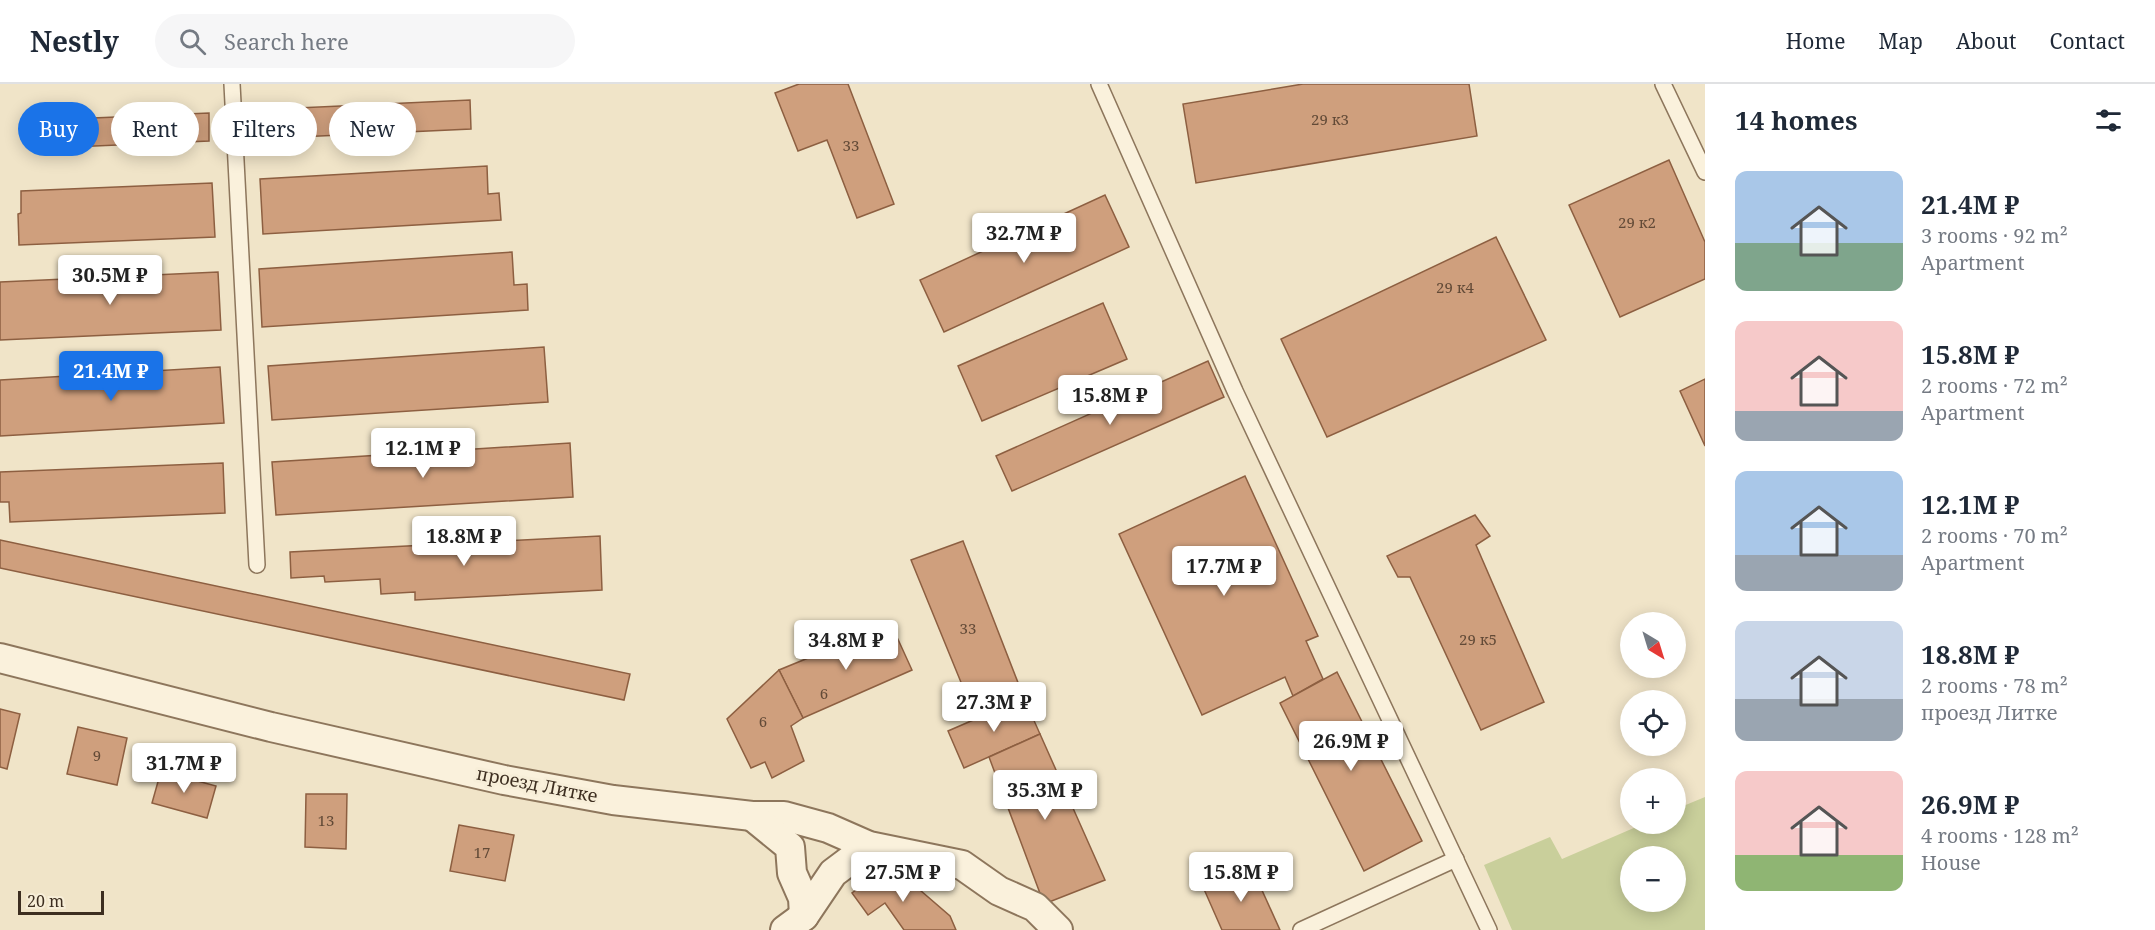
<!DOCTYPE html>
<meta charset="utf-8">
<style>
body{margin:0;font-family:"Noto Serif",serif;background:#f6f6f7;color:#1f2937;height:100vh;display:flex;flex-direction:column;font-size:22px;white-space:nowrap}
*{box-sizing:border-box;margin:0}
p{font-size:20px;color:#747a83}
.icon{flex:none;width:33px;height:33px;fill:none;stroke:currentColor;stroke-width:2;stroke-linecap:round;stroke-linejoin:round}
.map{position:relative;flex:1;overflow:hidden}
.details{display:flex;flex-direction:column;background:#fff;width:450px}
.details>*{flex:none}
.top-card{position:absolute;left:18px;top:18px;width:570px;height:54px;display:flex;gap:12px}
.needle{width:39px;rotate:142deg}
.buttons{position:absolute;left:1620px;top:528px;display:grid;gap:12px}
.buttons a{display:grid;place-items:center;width:66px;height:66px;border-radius:50%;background:#fff;box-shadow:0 3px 15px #0003;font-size:30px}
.scale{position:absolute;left:18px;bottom:15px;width:86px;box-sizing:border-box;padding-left:6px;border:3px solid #3d2e20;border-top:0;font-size:16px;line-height:21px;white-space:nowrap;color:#3d2e20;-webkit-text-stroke:4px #f7eed8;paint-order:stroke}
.price{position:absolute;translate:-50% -51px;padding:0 14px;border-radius:6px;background:#fff;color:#222;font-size:20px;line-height:39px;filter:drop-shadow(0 2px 3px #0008)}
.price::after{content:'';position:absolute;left:50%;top:36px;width:18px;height:14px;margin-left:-9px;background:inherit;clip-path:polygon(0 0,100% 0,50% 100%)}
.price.on{background:#1a73e8;color:#fff}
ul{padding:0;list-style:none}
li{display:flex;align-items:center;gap:18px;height:150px;padding:0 30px}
li span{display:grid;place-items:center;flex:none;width:168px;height:120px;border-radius:12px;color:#555}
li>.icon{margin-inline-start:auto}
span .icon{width:72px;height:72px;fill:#fffc;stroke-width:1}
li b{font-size:26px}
h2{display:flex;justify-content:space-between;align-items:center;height:72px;padding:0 30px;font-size:26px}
.tag{padding:0 21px;border-radius:27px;background:#fff;box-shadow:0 3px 15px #0003;font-size:21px;line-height:54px}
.tag.on{background:#1a73e8;color:#fff}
header{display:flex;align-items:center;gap:36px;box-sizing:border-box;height:84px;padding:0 30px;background:#fff;border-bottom:2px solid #e0e1e3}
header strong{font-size:28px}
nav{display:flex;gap:33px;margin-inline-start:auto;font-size:21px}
.search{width:420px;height:54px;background:#f6f6f7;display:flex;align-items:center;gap:15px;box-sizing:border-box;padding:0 21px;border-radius:33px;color:#747a83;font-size:22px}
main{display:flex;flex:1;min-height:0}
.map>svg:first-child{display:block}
.green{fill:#c9cf9b;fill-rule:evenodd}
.building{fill:#cf9f7d;stroke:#8d5f41;stroke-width:1.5}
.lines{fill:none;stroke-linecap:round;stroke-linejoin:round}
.service-casing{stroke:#8d765c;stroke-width:18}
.minor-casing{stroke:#8d765c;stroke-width:32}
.service{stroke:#faf1dc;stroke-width:15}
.minor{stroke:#faf1dc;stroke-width:28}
.labels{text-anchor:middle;stroke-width:6;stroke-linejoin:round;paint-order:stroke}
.number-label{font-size:15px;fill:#624a37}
.street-label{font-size:18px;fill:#3d2e20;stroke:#f7eed8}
</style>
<header>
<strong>Nestly</strong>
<div class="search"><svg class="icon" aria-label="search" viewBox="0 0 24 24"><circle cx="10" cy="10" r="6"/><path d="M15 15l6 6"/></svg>Search here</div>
<nav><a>Home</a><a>Map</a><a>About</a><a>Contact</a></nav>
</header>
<main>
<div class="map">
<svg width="1705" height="846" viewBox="0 0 1705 846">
<rect width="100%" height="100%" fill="#f0e4c8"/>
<!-- green -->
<path class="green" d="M1705,713v133h-193l-28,-65 66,-28 12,22 81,-35h33v-15zM1630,772h46v46h-46z"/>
<!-- building -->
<g class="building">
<polygon points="799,0 848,0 894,120 857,134 827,56 798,67 775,9"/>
<polygon points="1303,0 1469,0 1477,52 1196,99 1183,20"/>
<polygon points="470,16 471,45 255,55 254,26"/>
<polygon points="209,29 209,57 72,63 70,35"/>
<polygon points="1669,76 1705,158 1705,195 1620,233 1569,121"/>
<polygon points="487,82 488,110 499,109 501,136 263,150 260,95"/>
<polygon points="212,99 215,153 19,161 18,130 21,129 21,107"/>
<polygon points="1105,111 1129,163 944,248 920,196"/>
<polygon points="1496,153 1546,256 1327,353 1281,255"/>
<polygon points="512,168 514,201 527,200 528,226 262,243 259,185"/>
<polygon points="218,188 221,246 0,256 0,198"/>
<polygon points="1103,219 1127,275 982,337 958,282"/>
<polygon points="544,263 548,318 272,336 268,282"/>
<polygon points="1208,277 1224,313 1012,407 996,372"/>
<polygon points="220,283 224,339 0,352 0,296"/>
<polygon points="1705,295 1705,362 1680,307"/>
<polygon points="570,359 573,413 276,431 272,378"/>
<polygon points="223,379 225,429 10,438 9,418 0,418 0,388"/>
<polygon points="1245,392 1318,552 1306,557 1323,595 1293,612 1285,593 1202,631 1119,450"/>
<polygon points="1475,431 1490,452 1476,461 1544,618 1481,646 1410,493 1398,493 1387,472"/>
<polygon points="600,452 602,506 415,516 415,508 381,510 380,495 325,498 324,492 291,494 290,468"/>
<polygon points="0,456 630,590 624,616 0,484"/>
<polygon points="963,457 1024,614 976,635 911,476"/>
<polygon points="891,540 912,586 803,634 779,586"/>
<polygon points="779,586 803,634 791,642 804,677 772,694 765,678 751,684 727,635"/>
<polygon points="1337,588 1422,757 1364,787 1280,619"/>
<polygon points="1024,614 1040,650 964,684 948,647"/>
<polygon points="0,625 20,630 7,685 0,683"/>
<polygon points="78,643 127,654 117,701 67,690"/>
<polygon points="1040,650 1105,796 1044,820 989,673"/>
<polygon points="161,687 216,702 207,734 152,719"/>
<polygon points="306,710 347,710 346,765 305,763"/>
<polygon points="459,741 514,751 505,797 450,787"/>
<polygon points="1251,782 1280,846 1222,846 1203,803"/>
<polygon points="885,785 899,788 950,832 956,846 904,846 885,819 868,831 852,809"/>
</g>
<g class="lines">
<!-- service casing -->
<g class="service-casing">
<g id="service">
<polyline points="232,0 257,481"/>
<polyline points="1099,0 1235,307 1489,846"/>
<polyline points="1663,0 1705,88"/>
<polyline points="1301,846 1456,775"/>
</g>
</g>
<!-- minor casing -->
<g class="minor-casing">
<g id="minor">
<polyline points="0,574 271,643 504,696 613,716 752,732 784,732 828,744 869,762 962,781 999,807 1035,823 1058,846"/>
<polyline points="752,732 790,763 792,789 803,814 804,832"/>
<polyline points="785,846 804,832 833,789 869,762"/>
</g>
</g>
<!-- service -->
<use href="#service" class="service"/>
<!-- minor -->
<use href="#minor" class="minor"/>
</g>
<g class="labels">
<!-- number labels -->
<g class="number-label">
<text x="1330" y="41">29 к3</text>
<text x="851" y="67">33</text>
<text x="1637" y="144">29 к2</text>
<text x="1455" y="209">29 к4</text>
<text x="968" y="550">33</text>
<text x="1478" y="561">29 к5</text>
<text x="824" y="615">6</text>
<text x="763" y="643">6</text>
<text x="97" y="677">9</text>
<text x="326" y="742">13</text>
<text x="482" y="774">17</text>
</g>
<!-- street labels -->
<g class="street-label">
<text transform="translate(537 701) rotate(11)" y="6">проезд Литке</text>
</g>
</g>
</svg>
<div class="buttons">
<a><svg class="needle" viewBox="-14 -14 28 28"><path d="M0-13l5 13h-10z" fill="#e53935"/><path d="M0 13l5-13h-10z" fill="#747a83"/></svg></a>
<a><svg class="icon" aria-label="locate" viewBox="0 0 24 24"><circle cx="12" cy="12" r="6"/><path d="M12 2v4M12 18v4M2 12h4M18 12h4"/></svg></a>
<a>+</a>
<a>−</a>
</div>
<div class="scale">20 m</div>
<b class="price" style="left:1024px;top:180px">32.7M ₽</b>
<b class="price" style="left:110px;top:222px">30.5M ₽</b>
<b class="price on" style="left:111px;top:318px">21.4M ₽</b>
<b class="price" style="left:1110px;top:342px">15.8M ₽</b>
<b class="price" style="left:423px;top:395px">12.1M ₽</b>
<b class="price" style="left:464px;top:483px">18.8M ₽</b>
<b class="price" style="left:1224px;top:513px">17.7M ₽</b>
<b class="price" style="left:846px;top:587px">34.8M ₽</b>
<b class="price" style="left:994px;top:649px">27.3M ₽</b>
<b class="price" style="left:1351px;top:688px">26.9M ₽</b>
<b class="price" style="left:184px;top:710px">31.7M ₽</b>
<b class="price" style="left:1045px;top:737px">35.3M ₽</b>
<b class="price" style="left:903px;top:819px">27.5M ₽</b>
<b class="price" style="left:1241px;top:819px">15.8M ₽</b>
<div class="top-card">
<a class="tag on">Buy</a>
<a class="tag">Rent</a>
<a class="tag">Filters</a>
<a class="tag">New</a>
</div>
</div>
<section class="details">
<h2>14 homes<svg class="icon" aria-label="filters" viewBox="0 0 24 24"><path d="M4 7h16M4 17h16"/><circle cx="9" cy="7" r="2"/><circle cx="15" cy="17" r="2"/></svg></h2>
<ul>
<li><span style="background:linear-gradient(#a9c7e8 60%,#7fa58c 0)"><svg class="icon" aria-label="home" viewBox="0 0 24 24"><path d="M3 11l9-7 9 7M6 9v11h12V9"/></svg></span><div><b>21.4M ₽</b><p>3 rooms · 92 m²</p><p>Apartment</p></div></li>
<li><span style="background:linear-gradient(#f6c9c9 75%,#9aa5b1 0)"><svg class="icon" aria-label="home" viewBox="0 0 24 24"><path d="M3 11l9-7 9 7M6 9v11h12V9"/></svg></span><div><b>15.8M ₽</b><p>2 rooms · 72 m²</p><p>Apartment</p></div></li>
<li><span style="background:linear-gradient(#a9c7e8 70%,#9aa5b1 0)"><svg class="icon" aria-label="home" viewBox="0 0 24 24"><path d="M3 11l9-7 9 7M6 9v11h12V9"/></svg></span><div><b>12.1M ₽</b><p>2 rooms · 70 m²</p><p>Apartment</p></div></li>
<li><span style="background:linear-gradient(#c9d6e8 65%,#9aa5b1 0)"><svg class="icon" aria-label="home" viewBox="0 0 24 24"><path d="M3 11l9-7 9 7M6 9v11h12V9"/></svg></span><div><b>18.8M ₽</b><p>2 rooms · 78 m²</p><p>проезд Литке</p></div></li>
<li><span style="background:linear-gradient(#f6c9c9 70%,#8fb573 0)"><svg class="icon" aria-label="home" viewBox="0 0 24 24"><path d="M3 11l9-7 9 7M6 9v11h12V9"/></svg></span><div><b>26.9M ₽</b><p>4 rooms · 128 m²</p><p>House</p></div></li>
</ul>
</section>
</main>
